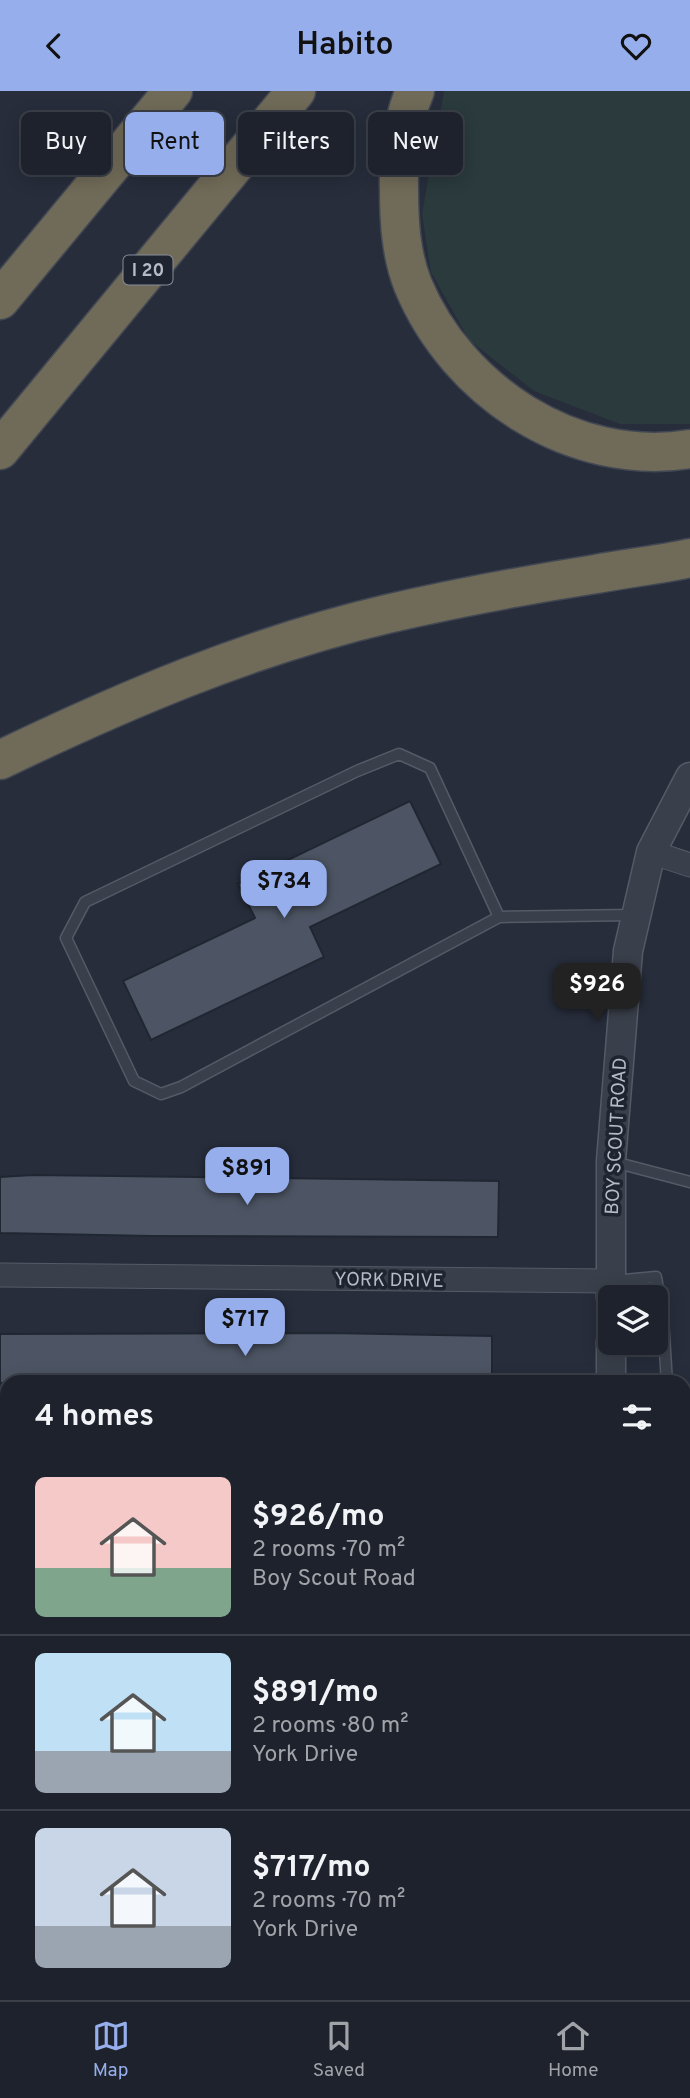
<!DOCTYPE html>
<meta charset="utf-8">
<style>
body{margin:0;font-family:Overpass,sans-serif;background:#252a34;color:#f1f3f6;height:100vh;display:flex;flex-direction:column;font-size:26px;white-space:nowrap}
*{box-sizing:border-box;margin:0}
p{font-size:23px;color:#a0a4a9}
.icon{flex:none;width:38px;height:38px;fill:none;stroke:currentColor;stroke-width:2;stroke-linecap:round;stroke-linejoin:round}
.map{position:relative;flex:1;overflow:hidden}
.drawer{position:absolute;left:0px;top:1284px;width:691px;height:625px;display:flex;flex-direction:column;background:#1d222c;border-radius:21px 21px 0 0;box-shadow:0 4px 18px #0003,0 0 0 2px #3b3f48}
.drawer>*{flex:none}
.top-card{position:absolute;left:21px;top:21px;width:649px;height:63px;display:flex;gap:14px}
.fabs{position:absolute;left:598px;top:1194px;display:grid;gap:14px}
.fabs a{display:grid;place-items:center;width:70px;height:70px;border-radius:10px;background:#1d222c;box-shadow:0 4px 18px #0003,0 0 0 2px #3b3f48;font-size:35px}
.price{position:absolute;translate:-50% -60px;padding:0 16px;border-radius:14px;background:#96aeec;color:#111;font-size:23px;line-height:46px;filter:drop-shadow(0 2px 4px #0008)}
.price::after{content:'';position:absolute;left:50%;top:42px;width:21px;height:16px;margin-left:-10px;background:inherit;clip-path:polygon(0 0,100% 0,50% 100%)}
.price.active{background:#222;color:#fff}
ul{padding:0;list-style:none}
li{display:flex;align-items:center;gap:21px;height:175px;padding:0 35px}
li+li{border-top:2px solid #3b3f48}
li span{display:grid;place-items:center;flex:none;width:196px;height:140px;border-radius:10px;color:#555}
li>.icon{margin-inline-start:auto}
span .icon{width:84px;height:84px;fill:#fffc;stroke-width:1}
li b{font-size:30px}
h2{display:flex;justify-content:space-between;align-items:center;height:84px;padding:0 35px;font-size:30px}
.tag{padding:0 24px;border-radius:10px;background:#1d222c;box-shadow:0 4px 18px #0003,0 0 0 2px #3b3f48;font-size:24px;line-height:63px}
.tag.active{background:#96aeec;color:#111}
header{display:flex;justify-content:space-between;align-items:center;height:91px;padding:0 35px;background:#96aeec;color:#111;font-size:32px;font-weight:600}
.tab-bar{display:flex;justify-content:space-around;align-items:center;height:98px;border-top:2px solid #3b3f48;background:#1d222c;font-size:19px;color:#a0a4a9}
.tab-bar a{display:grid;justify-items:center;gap:4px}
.tab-bar .active{color:#96aeec}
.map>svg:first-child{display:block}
.green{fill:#2a3a3d}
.building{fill:#4d5564;stroke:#212732;stroke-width:2}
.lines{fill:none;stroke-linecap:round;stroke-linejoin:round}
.service-casing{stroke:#555b66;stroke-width:13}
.minor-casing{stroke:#555b66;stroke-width:25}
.tertiary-casing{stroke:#555b66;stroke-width:31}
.motorway-casing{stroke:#424853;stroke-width:41}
.service{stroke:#3a404b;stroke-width:10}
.minor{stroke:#3a404b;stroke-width:23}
.tertiary{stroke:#3a404b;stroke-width:28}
.motorway{stroke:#706a58;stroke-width:38}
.labels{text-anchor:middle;stroke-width:7;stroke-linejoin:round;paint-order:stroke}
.shield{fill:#1f2530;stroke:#898e9a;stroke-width:2}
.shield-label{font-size:18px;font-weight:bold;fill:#b6bbc7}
.street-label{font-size:19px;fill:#b6bbc7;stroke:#1f2530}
</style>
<header><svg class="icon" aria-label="back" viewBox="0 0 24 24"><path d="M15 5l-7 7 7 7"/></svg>Habito<svg class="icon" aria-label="heart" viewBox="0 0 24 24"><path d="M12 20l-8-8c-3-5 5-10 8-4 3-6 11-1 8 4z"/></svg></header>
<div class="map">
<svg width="690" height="1909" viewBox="0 0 690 1909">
<rect width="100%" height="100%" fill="#272d3b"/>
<!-- green -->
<polygon class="green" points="444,0 690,0 690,333 620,333 534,300 469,249 431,181 422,123"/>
<!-- building -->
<g class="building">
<polygon points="410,710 441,773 310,836 324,866 151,949 123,890 255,827 238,793"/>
<polygon points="33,1084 499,1090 498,1146 152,1145 0,1142 0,1086"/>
<polygon points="330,1242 492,1245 492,1292 0,1292 0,1243"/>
</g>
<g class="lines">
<!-- service casing -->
<g class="service-casing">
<g id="service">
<polyline points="499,826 430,677 399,663 357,680 85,811 66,847 134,990 161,1003 181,996 499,826 633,824"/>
<polyline points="614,1071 690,1091"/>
<polyline points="614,1190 656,1186 663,1228 667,1292"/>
<polyline points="684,1796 690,1803"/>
<polyline points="684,1900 690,1900"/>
</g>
</g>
<!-- minor casing -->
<g class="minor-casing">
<g id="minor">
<polyline points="651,761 690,774"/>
<polyline points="0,1184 611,1190"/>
<polyline points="684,1537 690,1537"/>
<polyline points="684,1596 690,1596"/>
<polyline points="0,1836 7,1834"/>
<polyline points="77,1902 78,1909"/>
<polyline points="336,1902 343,1909"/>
<polyline points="153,1909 154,1902"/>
<polyline points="563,1909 574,1902"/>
</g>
</g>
<!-- tertiary casing -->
<g class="tertiary-casing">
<g id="tertiary">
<polyline points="611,1206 611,1070 628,860 651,761 690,686"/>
<polyline points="611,1251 611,1292"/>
<polyline points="609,1909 609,1902"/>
</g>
</g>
<!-- motorway casing -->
<g class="motorway-casing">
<g id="motorway">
<path d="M415,0c-13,29 -17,68 -16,99 0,32 2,65 14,95 44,106 160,183 277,164"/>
<polyline points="0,209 173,0"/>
<polyline points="0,359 296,0"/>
<path d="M0,669c125,-60 251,-114 387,-146 69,-16 139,-29 209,-40 31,-6 63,-9 94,-16"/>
</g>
</g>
<!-- service -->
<use href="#service" class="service"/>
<!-- minor -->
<use href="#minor" class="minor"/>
<!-- tertiary -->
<use href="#tertiary" class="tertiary"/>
<!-- motorway -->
<use href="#motorway" class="motorway"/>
</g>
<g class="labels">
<!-- shield labels -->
<rect class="shield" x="123.5" y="164.5" width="49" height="29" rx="5"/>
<g class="shield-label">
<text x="148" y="185">I 20</text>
</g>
<!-- street labels -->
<g class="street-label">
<text transform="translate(615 1045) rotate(-87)" y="7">BOY SCOUT ROAD</text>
<text transform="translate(389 1188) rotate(1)" y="7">YORK DRIVE</text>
</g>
</g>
</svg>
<div class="fabs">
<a><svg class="icon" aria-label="layers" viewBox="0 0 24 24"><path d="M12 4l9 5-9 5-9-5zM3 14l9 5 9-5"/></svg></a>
</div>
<b class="price" style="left:284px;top:829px">$734</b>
<b class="price active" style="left:597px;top:932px">$926</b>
<b class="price" style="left:247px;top:1116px">$891</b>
<b class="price" style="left:245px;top:1267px">$717</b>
<div class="top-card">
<a class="tag">Buy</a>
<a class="tag active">Rent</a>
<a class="tag">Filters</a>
<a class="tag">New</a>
</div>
<section class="drawer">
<h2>4 homes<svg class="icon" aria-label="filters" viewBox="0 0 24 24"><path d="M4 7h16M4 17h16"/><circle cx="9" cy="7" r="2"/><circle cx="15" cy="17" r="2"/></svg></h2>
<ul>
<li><span style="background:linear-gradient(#f6c9c9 65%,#7fa58c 0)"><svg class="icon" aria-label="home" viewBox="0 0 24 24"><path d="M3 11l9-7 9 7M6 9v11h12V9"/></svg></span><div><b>$926/mo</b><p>2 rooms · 70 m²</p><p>Boy Scout Road</p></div></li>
<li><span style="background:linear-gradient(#bfe0f5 70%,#9aa5b1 0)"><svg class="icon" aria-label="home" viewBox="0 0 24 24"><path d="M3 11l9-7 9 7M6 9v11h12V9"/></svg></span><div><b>$891/mo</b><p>2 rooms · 80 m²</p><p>York Drive</p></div></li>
<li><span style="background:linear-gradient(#c9d6e8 70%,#9aa5b1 0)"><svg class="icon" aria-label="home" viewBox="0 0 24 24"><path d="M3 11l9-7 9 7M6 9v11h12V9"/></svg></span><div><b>$717/mo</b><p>2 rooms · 70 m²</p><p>York Drive</p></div></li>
</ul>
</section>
</div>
<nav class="tab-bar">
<a class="active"><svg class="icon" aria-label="map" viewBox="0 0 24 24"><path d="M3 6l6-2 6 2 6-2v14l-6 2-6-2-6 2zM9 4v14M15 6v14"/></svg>Map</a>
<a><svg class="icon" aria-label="saved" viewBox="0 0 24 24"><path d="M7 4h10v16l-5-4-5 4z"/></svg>Saved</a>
<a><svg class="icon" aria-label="home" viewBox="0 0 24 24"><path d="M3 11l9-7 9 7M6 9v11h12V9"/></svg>Home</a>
</nav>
